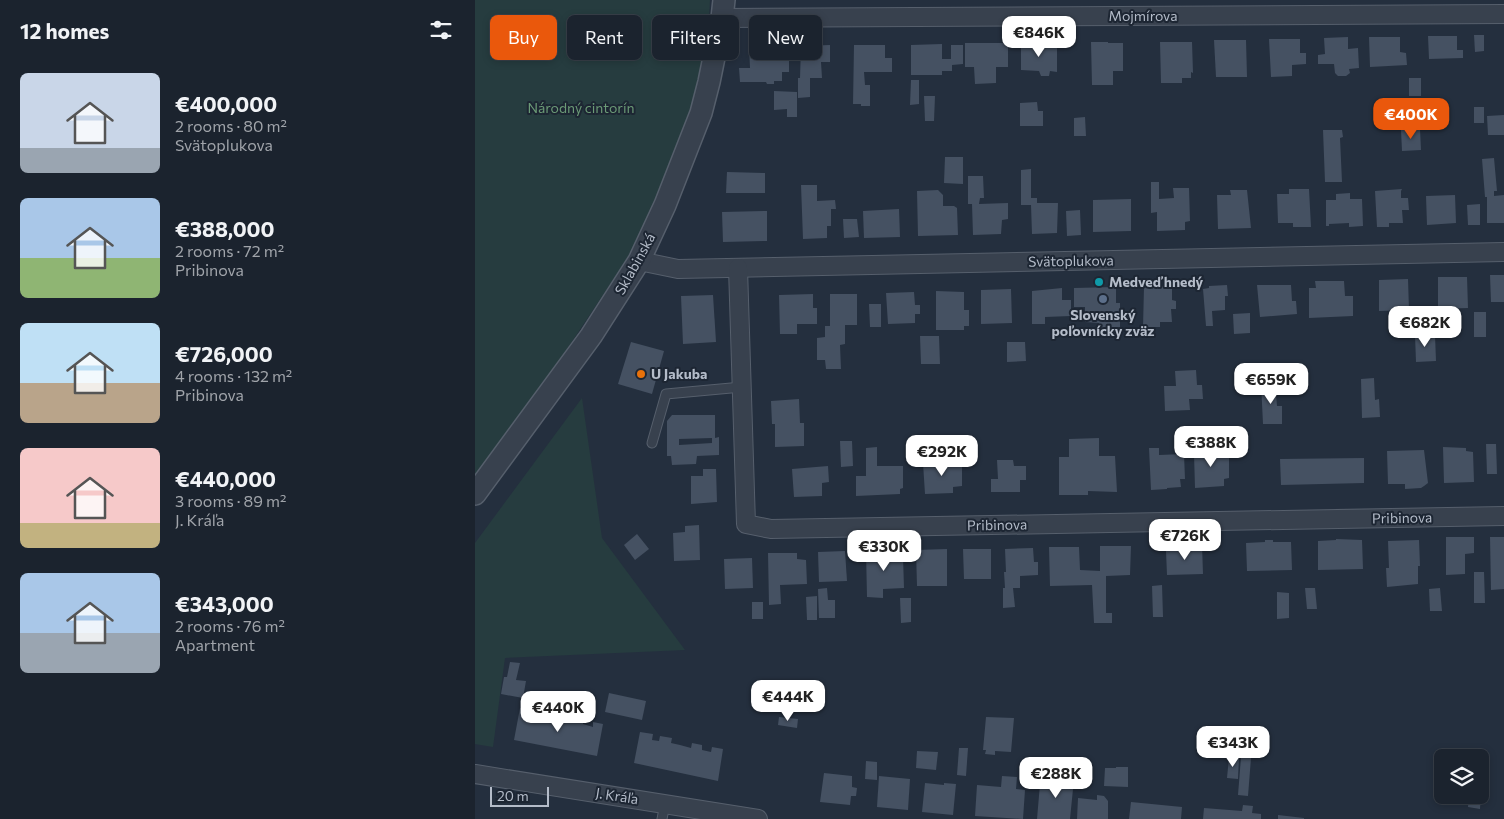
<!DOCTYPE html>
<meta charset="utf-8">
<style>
body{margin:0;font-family:Commissioner,sans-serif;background:#242b36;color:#f1f3f6;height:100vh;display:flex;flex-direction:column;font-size:19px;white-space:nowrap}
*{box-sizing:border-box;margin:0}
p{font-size:16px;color:#a0a4aa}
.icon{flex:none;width:28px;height:28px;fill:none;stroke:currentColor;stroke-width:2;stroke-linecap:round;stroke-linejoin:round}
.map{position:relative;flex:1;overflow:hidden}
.side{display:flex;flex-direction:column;background:#1b232e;width:475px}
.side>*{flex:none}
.hud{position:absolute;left:15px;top:15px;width:475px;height:45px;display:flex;gap:10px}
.tools{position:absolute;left:959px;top:749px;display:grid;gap:10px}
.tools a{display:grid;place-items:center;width:55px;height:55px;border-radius:8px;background:#1b232e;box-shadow:0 2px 8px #0003,0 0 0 1px #39404a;font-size:25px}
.scale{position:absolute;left:15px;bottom:12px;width:59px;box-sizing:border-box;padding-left:5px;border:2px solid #b4bcc9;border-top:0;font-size:14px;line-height:18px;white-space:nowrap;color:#b4bcc9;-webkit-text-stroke:4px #1d2633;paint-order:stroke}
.price{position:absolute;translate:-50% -42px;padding:0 11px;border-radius:10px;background:#fff;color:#222;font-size:16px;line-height:32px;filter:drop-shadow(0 1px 2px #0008)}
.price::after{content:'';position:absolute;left:50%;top:30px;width:15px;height:11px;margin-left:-8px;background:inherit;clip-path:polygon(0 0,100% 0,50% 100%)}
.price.current{background:#ea580c;color:#fff}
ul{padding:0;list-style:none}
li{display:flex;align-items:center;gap:15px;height:125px;padding:0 20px}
li span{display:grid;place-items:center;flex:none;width:140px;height:100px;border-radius:8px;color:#555}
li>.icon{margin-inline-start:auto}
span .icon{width:60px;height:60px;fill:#fffc;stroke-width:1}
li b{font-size:21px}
h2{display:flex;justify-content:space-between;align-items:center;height:60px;padding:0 20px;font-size:21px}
.chip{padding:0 18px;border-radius:8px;background:#1b232e;box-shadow:0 2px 8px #0003,0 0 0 1px #39404a;font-size:18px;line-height:45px}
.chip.current{background:#ea580c;color:#fff}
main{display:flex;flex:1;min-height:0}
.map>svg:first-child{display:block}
.green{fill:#263c3f}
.building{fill:#455162;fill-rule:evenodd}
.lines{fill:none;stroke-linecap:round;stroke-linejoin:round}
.service-casing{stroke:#565f6c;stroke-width:11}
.minor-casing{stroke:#565f6c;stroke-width:20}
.tertiary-casing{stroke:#565f6c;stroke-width:24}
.service{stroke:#38414e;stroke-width:9}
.minor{stroke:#38414e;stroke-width:18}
.tertiary{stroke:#38414e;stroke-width:21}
.culture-dot{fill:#0f9aa8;stroke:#1d2633;stroke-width:2}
.service-dot{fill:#5c6f8a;stroke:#1d2633;stroke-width:2}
.food-dot{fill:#e8710a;stroke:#1d2633;stroke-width:2}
.labels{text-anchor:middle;stroke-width:4;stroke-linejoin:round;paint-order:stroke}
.street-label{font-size:14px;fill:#b4bcc9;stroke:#1d2633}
.park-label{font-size:14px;fill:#6b9a76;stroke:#1d2633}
.poi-label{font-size:14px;font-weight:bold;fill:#b4bcc9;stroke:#1d2633;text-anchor:start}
</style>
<main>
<section class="side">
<h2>12 homes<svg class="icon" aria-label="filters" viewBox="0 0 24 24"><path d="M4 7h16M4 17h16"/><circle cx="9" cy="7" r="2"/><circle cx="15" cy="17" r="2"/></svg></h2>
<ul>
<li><span style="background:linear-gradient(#c9d6e8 75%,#9aa5b1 0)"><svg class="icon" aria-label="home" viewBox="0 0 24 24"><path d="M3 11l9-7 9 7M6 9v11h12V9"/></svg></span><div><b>€400,000</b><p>2 rooms · 80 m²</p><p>Svätoplukova</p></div></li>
<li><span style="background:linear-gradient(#a9c7e8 60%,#8fb573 0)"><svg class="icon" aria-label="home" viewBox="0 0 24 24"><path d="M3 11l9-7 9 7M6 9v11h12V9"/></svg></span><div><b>€388,000</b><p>2 rooms · 72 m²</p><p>Pribinova</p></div></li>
<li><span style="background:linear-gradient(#bfe0f5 60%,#b9a48a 0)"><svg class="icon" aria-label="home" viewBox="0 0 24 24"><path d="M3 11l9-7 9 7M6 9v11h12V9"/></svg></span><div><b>€726,000</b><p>4 rooms · 132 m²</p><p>Pribinova</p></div></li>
<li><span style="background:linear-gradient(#f6c9c9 75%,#c2b280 0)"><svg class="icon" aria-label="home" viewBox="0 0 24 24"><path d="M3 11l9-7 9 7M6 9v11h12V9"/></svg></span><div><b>€440,000</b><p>3 rooms · 89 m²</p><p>J. Kráľa</p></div></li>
<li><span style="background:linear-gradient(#a9c7e8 60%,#9aa5b1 0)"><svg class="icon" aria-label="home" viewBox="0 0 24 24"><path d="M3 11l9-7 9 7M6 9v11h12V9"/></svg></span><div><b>€343,000</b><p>2 rooms · 76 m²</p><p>Apartment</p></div></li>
</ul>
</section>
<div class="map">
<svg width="1029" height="819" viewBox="0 0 1029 819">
<rect width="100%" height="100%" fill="#242f3e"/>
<!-- green -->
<g class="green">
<polygon points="0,0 235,0 234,18 219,105 200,161 156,253 88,355 0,475"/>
<polygon points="107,398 127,538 210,650 30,658 18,747 0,744 0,543"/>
</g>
<!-- building -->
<g class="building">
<polygon points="999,35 1009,35 1009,51 1000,52"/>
<polygon points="953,36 982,36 982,50 988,50 988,58 954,59"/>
<polygon points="873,37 873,49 883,48 884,68 874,69 875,73 871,76 863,76 860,73 859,64 843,64 843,55 850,54 849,38"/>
<polygon points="894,37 925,37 925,52 931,53 932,65 895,67"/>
<polygon points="794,39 825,39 825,53 831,53 831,64 817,65 817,76 796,77"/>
<polygon points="739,40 771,40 772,77 741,77"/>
<polygon points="616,42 633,42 633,43 648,43 648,71 638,71 638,85 617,85"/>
<polygon points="685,42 717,42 718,73 716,72 716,78 707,78 707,83 686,83"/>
<polygon points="490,43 533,43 533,67 521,67 521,83 500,84 499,67 490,67"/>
<polygon points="546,43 582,43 582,72 575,71 574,76 566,76 564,71 546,70"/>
<polygon points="467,44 467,59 476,59 476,45 488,45 488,64 477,65 477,71 467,71 467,75 436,75 436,45"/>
<polygon points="306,45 307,58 314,57 314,72 307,72 307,81 299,81 299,84 292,84 291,82 265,82 264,68 275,68 274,46"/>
<polygon points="355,45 355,62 346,62 347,78 335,78 335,97 323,98 323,78 325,78 326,46"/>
<polygon points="379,45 410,45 410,58 417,58 417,72 389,72 390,85 395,85 395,106 386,106 386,104 378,104"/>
<rect x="934" y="78" width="12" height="18"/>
<polygon points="436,80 444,80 444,104 435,105"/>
<polygon points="299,91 322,92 322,117 312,117 312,109 299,110"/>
<polygon points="449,96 460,96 459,121 450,121"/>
<polygon points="562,102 563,111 568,111 568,126 545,126 545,103"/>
<rect x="999" y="107" width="10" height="16"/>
<polygon points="1029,115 1029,135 1013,135 1012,116"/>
<polygon points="610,117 611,136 599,136 599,118"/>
<polygon points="945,129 946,150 927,151 926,130"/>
<polygon points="848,130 867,130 868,137 865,138 867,182 850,182"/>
<polygon points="470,157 488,157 488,184 469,183"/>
<polygon points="1019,158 1022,191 1019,191 1019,196 1029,195 1029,223 1012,223 1012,197 1010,197 1007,159"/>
<polygon points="556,169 556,198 562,198 562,203 583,203 582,233 557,234 556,205 546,205 546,170"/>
<polygon points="252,172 290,173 290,193 251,193"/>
<polygon points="493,176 508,176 509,198 505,198 504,204 533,203 533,219 527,220 526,234 498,235 497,204 493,204"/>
<polygon points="676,182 684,182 684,199 699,198 698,188 714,188 715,221 710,222 710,230 682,231 682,212 676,213"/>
<polygon points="326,185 342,185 342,201 360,200 361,209 356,209 356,226 352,226 352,238 328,239"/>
<polygon points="814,189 834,189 836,227 818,227 818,223 803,223 802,194 814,194"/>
<polygon points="927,189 926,191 926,198 933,198 934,210 927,210 928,223 914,223 914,227 902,227 900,191"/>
<polygon points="463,190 468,195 468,206 479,206 482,208 483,235 443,236 442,191"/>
<polygon points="755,190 772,190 776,228 743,229 742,195 756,195"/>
<polygon points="875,193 875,199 887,199 888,226 874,227 874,223 854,224 854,226 851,226 851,200 861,200 861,194"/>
<polygon points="980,195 981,223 952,225 951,196"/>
<polygon points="656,199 656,231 618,232 618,200"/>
<polygon points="1005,204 1005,225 993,225 992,205"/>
<polygon points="424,209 425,237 389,238 388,211"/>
<polygon points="605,210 606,235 592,236 591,211"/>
<polygon points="292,211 292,241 248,242 247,212"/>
<polygon points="368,219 382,219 384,237 369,238"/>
<polygon points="1015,275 1029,275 1029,302 1016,302"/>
<polygon points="963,277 992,277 993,308 963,309"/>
<polygon points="933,279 934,310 904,311 904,280"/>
<polygon points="840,281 869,281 870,296 878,296 878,316 834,318 834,288 841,288"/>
<polygon points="752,285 753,296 750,296 750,310 737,311 738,326 731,326 728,289 734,288 734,286"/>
<polygon points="782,285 816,285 817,301 821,301 822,314 785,317"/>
<polygon points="697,286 697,300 701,301 701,309 696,309 697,322 685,322 685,327 668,327 669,287"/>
<polygon points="641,287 641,303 645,303 645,331 623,331 624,323 610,322 610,307 599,307 599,288"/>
<polygon points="587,288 587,300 596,300 596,316 570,317 570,324 557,324 557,291"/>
<polygon points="536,289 537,323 506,324 506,290"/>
<polygon points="461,291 489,292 489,310 494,310 494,326 489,326 489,330 461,330"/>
<polygon points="439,292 440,305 445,305 445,314 440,314 440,323 413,324 411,293"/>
<polygon points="338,294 338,308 342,308 342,324 322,324 322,334 305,334 304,295"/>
<polygon points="355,294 382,294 382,325 370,325 370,344 365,345 366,369 351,369 350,360 342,360 342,338 350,337 350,326 355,326"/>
<polygon points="238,295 241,342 208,344 206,296"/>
<polygon points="394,304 406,304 406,327 395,327"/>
<rect x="999" y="312" width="12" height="25"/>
<polygon points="775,313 775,333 759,334 758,314"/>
<polygon points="940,335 960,335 961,361 941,362"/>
<polygon points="445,336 464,336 465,364 446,364"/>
<polygon points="156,342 189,351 177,394 143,384"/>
<polygon points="532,342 550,342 551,361 532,362"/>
<polygon points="721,370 722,385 727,385 728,399 714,399 715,410 690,411 689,386 701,386 700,371"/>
<polygon points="899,378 900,400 904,399 905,417 887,418 886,379"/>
<polygon points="786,383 800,383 802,406 807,406 807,424 788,424"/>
<polygon points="324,399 325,423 329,423 329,446 300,447 300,424 297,424 296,401"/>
<path d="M197,415h43v23l4,-1v18l-22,1 -1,8 -24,1 -1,-9h-4v-35zM237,438v5l-33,2v-6z"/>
<polygon points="624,438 624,456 640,456 642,492 613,491 613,495 584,495 584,457 594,457 594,439"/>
<polygon points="365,441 377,441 378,466 366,467"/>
<polygon points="1011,444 1021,444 1022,474 1012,474"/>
<polygon points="402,447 402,466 428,466 428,488 425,489 425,494 381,496 381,476 391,476 391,448"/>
<polygon points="727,447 739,447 739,453 754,453 754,478 749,479 749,486 720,488 719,454 727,453"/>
<polygon points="968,447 991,448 991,451 998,452 999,482 969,483"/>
<polygon points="674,448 684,448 684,455 709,454 710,479 705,479 706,487 692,488 692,489 676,490"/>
<polygon points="949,450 953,483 949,486 946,488 930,489 930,484 913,484 912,451"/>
<polygon points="889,458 889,483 806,485 805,459"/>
<polygon points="522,460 538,460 539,466 551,466 551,480 545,480 545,492 516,492 516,479 523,479"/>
<polygon points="487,461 487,486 478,487 478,493 450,494 448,463"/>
<polygon points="353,466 354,482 347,483 347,496 319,497 317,469"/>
<polygon points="228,469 241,469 242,502 216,504 216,476 228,476"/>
<polygon points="224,525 225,560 199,561 198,533 210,532 210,526"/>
<polygon points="162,534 174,549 160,560 149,545"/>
<polygon points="971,537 999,537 999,553 990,554 990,574 971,575"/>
<polygon points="1015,537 1029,537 1029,589 1016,590"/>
<polygon points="861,539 887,540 888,569 843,570 843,541 861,540"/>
<polygon points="790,540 798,540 798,542 816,542 817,570 772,571 771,543 790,542"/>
<polygon points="944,540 945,566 943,566 943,584 912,587 911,568 914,568 913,541"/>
<polygon points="711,544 727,544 728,574 692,575 691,551 711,550"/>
<polygon points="625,546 656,546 655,575 631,576 631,613 637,613 637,623 619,623 617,585 575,586 574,547 604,547 605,570 625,571"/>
<polygon points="558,548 559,562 563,562 563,575 545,576 545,588 538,588 540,607 528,608 528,588 530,588 529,572 531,572 530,549"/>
<polygon points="472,549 472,586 442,586 441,550"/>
<polygon points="488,549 516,549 516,579 489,579"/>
<polygon points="370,551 372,581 344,582 343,552"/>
<polygon points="391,551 423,551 423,557 428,556 429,588 408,589 408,598 392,597"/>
<polygon points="293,553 322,553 322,559 331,560 332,584 305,585 306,604 294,605"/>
<polygon points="277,558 278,588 250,589 249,559"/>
<polygon points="999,572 1009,572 1010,603 999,603"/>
<polygon points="687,585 688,617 678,617 677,586"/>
<polygon points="352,588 353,600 360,600 360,618 344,618 343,589"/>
<polygon points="830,588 840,588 842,609 832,609"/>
<polygon points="965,588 967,611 955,611 954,589"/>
<polygon points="802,592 814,593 814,618 802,619"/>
<polygon points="342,596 342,620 332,620 331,597"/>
<polygon points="425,598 436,598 436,622 426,623"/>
<rect x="277" y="602" width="11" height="17"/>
<polygon points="35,662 45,663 41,680 51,681 48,698 26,694 29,677 32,677"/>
<polygon points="134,693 171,701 167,720 130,712"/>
<polygon points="45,708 57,710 57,714 65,716 67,712 77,714 76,718 86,720 97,722 97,718 108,721 108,724 118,727 118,722 128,724 122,756 39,740"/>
<polygon points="304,717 323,719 322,728 303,725"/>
<polygon points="511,717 539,718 536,752 520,751 520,755 510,754 511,750 508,750"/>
<polygon points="165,732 178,734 177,740 184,741 185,736 197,738 196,743 205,745 216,748 217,743 227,745 227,750 236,752 237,747 248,749 243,781 159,763"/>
<polygon points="484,748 493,748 491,776 482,775"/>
<polygon points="442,751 463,752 461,770 441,768"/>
<polygon points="754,757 764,757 763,779 752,778"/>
<polygon points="766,757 776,758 773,796 763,795"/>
<polygon points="391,761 402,762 402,780 390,779"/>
<polygon points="641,767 653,767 653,787 629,786 630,768 641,768"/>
<polygon points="349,773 377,776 377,787 382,788 381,796 376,796 375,805 345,802"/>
<polygon points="404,776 435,779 433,810 402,807"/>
<polygon points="527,776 542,777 541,789 550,790 548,819 500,816 502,785 526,787"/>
<polygon points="571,777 599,779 595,819 562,819 565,784 570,784"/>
<polygon points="450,783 469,785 469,783 481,784 478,815 447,812"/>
<polygon points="622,795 629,796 633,801 633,819 602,819 603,798 622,800"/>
<polygon points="994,795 1006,795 1005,809 993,807"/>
<polygon points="656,802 707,807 706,819 654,819"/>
<polygon points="768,805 778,806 777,813 786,814 786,819 728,819 729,808 767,811"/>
<polygon points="803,815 829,818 829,819 803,819"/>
</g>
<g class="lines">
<!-- service casing -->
<g class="service-casing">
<g id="service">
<polyline points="177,443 191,394 267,387"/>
<polyline points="187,819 190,804"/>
</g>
</g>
<!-- minor casing -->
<g class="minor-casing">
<g id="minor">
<polyline points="247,18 1029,14"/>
<polyline points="164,261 203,269 1029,252"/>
<polyline points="263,268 271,524 296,529 1029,516"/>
<polyline points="0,774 283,819"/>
</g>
</g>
<!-- tertiary casing -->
<g class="tertiary-casing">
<polyline id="tertiary" points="0,494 116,336 164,261 190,205 226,113 234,82 247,18 249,0"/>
</g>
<!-- service -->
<use href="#service" class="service"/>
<!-- minor -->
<use href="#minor" class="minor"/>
<!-- tertiary -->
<use href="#tertiary" class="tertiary"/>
</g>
<!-- markers -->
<circle class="culture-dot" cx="624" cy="282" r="5"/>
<circle class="service-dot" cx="628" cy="299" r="5"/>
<circle class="food-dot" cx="166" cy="374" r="5"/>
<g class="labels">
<!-- street labels -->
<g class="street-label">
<text x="668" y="21">Mojmírova</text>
<text transform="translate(596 261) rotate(-1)" y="5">Svätoplukova</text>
<text transform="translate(160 264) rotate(-61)" y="5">Sklabinská</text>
<text transform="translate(927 518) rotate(-1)" y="5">Pribinova</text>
<text transform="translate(522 525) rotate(-1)" y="5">Pribinova</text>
<text transform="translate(142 796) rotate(9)" y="5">J. Kráľa</text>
</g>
<!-- park labels -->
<g class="park-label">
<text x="106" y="113">Národný cintorín</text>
</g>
<!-- poi labels -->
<g class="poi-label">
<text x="634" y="287">Medveď hnedý</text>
<text x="628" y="320" text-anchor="middle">Slovenský<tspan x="628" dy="16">poľovnícky zväz</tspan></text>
<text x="176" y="379">U Jakuba</text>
</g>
</g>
</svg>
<div class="tools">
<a><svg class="icon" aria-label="layers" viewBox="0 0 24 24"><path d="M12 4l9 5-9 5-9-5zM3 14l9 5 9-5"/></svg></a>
</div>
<div class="scale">20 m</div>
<b class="price" style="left:564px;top:58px">€846K</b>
<b class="price current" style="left:936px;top:140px">€400K</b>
<b class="price" style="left:950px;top:348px">€682K</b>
<b class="price" style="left:796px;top:405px">€659K</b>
<b class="price" style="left:736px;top:468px">€388K</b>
<b class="price" style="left:467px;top:477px">€292K</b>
<b class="price" style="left:710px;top:561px">€726K</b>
<b class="price" style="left:409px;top:572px">€330K</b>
<b class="price" style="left:313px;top:722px">€444K</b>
<b class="price" style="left:83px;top:733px">€440K</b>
<b class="price" style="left:758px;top:768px">€343K</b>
<b class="price" style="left:581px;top:799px">€288K</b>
<div class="hud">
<a class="chip current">Buy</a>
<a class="chip">Rent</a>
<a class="chip">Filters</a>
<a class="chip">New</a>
</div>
</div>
</main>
